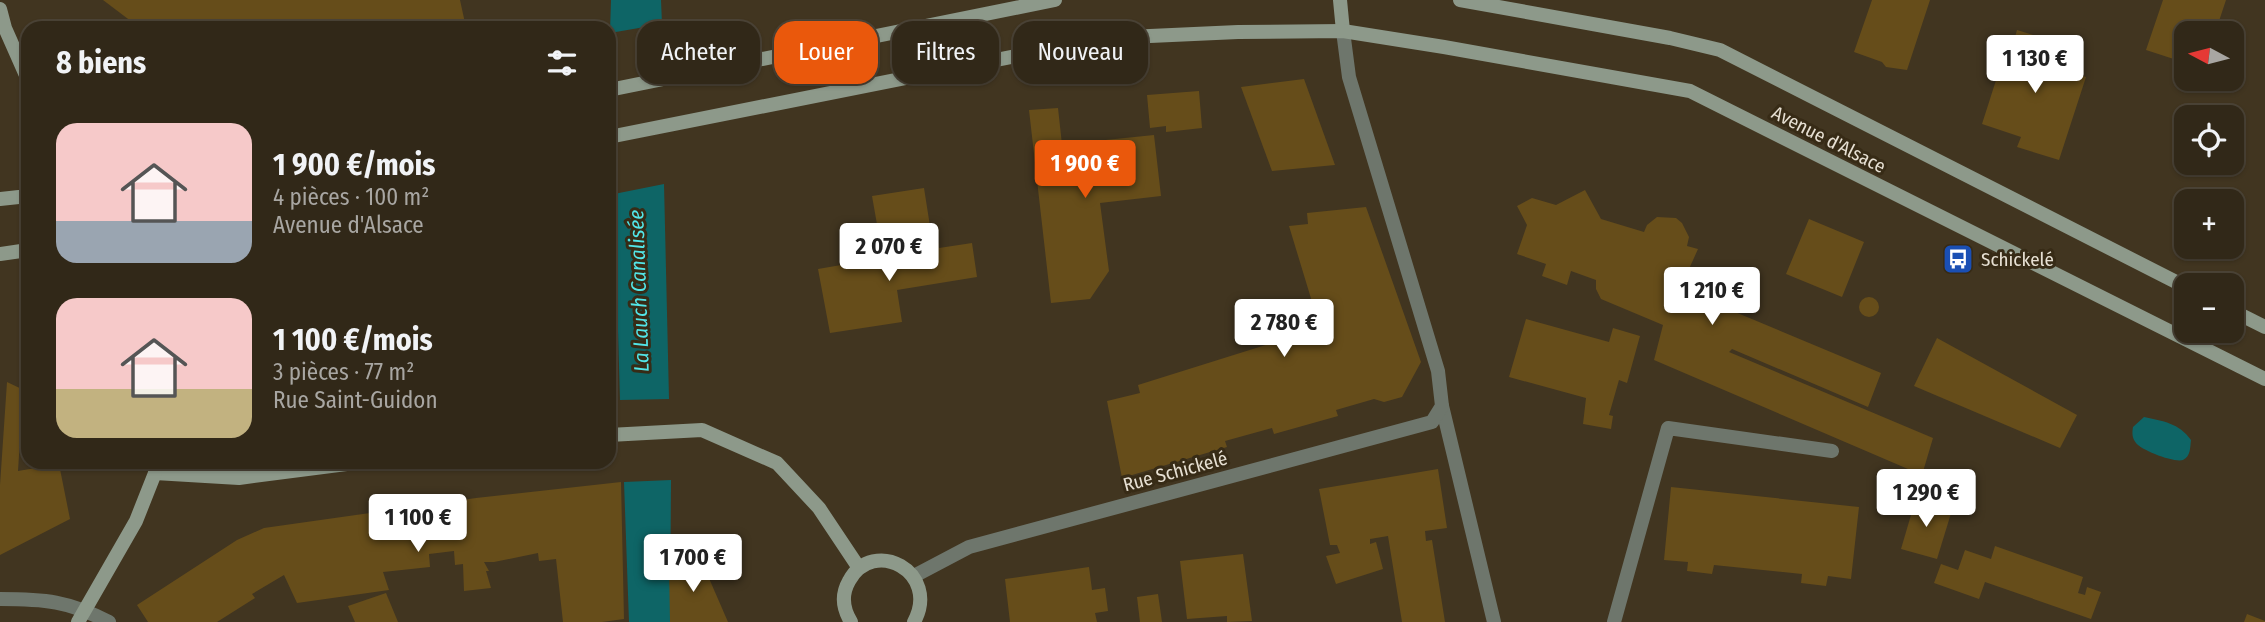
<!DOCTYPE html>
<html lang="fr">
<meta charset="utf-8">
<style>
body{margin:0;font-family:"Fira Sans Condensed",sans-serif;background:#3d3425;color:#f1f3f6;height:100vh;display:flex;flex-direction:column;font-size:26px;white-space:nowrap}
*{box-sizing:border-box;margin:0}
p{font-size:23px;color:#a8a6a2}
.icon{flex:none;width:38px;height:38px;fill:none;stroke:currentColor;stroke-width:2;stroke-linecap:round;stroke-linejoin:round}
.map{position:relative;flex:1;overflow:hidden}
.panel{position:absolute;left:21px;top:21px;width:595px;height:448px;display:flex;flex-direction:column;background:#312818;border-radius:21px;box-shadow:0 2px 5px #0004,0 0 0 2px #4c4437}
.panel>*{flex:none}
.top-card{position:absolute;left:637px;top:21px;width:665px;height:63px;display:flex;gap:14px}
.needle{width:46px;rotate:277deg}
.fabs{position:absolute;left:2174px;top:21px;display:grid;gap:14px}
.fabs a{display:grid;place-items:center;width:70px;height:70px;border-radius:14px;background:#312818;box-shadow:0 2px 5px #0004,0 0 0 2px #4c4437;font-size:35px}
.price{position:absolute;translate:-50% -60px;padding:0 16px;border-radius:7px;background:#fff;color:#222;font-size:23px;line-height:46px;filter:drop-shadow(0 2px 4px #0008)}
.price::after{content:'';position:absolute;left:50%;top:42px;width:21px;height:16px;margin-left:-10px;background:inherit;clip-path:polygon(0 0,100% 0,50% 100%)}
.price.active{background:#ea580c;color:#fff}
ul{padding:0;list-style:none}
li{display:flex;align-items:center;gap:21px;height:175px;padding:0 35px}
li span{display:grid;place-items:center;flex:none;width:196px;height:140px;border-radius:21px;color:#555}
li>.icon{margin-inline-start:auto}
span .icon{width:84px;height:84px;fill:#fffc;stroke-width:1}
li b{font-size:30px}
h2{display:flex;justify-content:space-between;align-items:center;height:84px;padding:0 35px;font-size:30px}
.pill{padding:0 24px;border-radius:21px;background:#312818;box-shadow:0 2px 5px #0004,0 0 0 2px #4c4437;font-size:24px;line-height:63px}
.pill.active{background:#ea580c;color:#fff}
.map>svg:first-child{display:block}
.water{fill:#0e6566}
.building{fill:#664d1a}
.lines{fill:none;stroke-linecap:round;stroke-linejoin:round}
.lane{stroke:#6e766c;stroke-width:14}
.street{stroke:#6e766c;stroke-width:14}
.secondary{stroke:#8d998a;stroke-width:14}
.labels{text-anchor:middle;stroke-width:6;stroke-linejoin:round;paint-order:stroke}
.street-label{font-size:19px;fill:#e7e0d3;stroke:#372b16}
.poi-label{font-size:19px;fill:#e7e0d3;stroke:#372b16;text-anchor:start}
.water-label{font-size:21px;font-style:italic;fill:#52e6e8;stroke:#372b16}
</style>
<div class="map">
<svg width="2265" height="622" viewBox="0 0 2265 622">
<rect width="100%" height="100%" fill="#413520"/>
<!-- water -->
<g class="water">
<polygon points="611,0 661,0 662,24 610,33"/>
<polygon points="664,184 669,399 620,400 614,194"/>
<path d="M2144,417c19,4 35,6 47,23 -1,7 0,16 -8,20 -9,3 -42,-10 -47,-17 -4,-5 -4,-10 -3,-16z"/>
<polygon points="671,480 670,622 629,622 624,482"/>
</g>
<!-- building -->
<g class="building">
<polygon points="103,0 460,0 465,23 438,28 140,28"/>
<polygon points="1872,0 1930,0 1907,70 1886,67 1882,62 1854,52"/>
<polygon points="2163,0 2226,0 2215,33 2186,33 2186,63 2146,50"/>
<polygon points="2017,30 2071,47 2064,70 2086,77 2059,160 2017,147 2021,137 1982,124 2006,49 2011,51"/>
<polygon points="1304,79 1335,165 1272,171 1241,87"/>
<polygon points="1199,91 1202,128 1166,132 1166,126 1150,128 1147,95"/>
<polygon points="1058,108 1065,172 1077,170 1076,143 1154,135 1161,196 1100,203 1109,271 1090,299 1051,303 1029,110"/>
<polygon points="924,188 932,239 881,247 872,196"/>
<polygon points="1585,190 1601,219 1644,232 1647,225 1657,217 1676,218 1682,223 1689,237 1687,246 1698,249 1680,289 1881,373 1868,407 1732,349 1729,352 1933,438 1922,475 1654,360 1663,325 1601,299 1596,289 1596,280 1571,271 1567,285 1542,276 1546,264 1517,254 1527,225 1517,206 1532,198 1556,205"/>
<polygon points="1366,207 1421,362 1402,397 1384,402 1374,399 1336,410 1338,416 1274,434 1272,428 1225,441 1227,447 1122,478 1107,401 1140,393 1138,385 1320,328 1289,226 1308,224 1307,213"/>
<polygon points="1809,219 1864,242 1842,297 1786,274"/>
<polygon points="938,242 939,248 972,243 977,277 897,290 902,322 830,333 818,269 893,256 892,250"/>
<circle cx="1869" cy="307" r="10"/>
<polygon points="1526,319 1609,342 1613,328 1640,336 1627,383 1619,380 1609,415 1613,416 1611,429 1583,424 1586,398 1509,377"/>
<polygon points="1937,338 2077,415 2060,448 1914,386"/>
<polygon points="7,382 28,392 28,439 20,439 18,471 59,464 70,519 0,555 0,485"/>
<polygon points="1438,469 1447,528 1425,531 1426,541 1432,540 1445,622 1402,622 1388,536 1370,539 1370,544 1376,542 1383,569 1336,584 1326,556 1340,553 1337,545 1330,545 1319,489"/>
<polygon points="621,482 624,619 602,622 563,622 556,559 539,561 538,553 494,562 484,562 489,571 486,571 491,588 464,591 463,564 455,565 454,551 429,554 430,567 383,572 389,590 297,603 284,575 252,594 255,598 217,622 148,622 137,605 237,540 264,528 476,498"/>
<polygon points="1671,487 1859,507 1851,579 1828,576 1826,586 1801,583 1802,574 1714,565 1712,574 1687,571 1688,562 1664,560"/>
<polygon points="1916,498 1952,510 1937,559 1901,549"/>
<polygon points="1995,546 2083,577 2078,593 2085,595 2087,587 2101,592 2091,619 1985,582 1979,599 1934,583 1941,564 1958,570 1965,550 1991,559"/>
<polygon points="698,553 728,622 670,622 669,566"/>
<polygon points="1243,554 1252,621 1227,622 1227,616 1187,619 1180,561"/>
<polygon points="1089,567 1092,590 1105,588 1108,611 1095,613 1097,622 1010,622 1005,579"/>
<polygon points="386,593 398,622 355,622 348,606"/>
<polygon points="1158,594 1162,622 1140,622 1137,597"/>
<polygon points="2247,614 2265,621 2265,622 2244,622"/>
</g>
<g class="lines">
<!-- lane -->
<g class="lane">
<polyline points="1442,406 1494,622"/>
<polyline points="1614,622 1668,428 1832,451"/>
</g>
<!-- street -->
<g class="street">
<polyline points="914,576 969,547 1432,422 1442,406 1438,371 1349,77 1343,31"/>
<path d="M0,599c45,0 68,2 109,23"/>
</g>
<!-- secondary -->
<g class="secondary">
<polyline points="1340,0 1343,31"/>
<polyline points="1460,0 1670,38 1720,50 2186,287"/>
<polyline points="0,9 5,28 28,80"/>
<polyline points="609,90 1055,0"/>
<polyline points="609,137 1106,38 1238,32 1343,31 1444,47 1690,91 2265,379"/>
<polyline points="0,199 28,196"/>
<polyline points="0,254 28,250"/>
<polyline points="2231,310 2265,327"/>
<polyline points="609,435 702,430 777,463 819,508 859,568"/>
<polyline points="155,473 239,478 362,462"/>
<polyline points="78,622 136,521 155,473"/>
<path d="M851,622c-8,-13 -10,-27 -2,-41 24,-45 92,-9 65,41"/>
</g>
</g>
<!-- icons -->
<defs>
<g id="bus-square" transform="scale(1.575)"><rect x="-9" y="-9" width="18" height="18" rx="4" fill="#1a4fb4" stroke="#372b16"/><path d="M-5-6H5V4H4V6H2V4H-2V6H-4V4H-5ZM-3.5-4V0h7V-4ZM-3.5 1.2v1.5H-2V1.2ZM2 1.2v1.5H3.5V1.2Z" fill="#fff"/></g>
</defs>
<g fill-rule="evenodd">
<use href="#bus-square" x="1958" y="259"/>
</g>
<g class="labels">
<!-- street labels -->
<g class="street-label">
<text transform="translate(1829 139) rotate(27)" y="7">Avenue d'Alsace</text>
<text transform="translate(1175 471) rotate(-15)" y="7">Rue Schickelé</text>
</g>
<!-- poi labels -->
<g class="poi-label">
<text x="1981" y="266">Schickelé</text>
</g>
<!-- water labels -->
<g class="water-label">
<text transform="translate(639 291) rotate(-92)" y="7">La Lauch Canalisée</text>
</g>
</g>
</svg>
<div class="fabs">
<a><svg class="needle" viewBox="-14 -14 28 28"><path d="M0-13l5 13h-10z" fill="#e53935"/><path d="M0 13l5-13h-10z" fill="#a8a6a2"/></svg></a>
<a><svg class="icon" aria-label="locate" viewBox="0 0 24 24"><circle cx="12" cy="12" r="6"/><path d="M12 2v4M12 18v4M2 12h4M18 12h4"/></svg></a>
<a>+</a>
<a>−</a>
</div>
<b class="price" style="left:2035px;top:95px">1 130 €</b>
<b class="price active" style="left:1085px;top:200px">1 900 €</b>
<b class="price" style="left:889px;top:283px">2 070 €</b>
<b class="price" style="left:1712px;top:327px">1 210 €</b>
<b class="price" style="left:1284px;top:359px">2 780 €</b>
<b class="price" style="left:1926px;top:529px">1 290 €</b>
<b class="price" style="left:418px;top:554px">1 100 €</b>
<b class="price" style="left:693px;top:594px">1 700 €</b>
<div class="top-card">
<a class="pill">Acheter</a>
<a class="pill active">Louer</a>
<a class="pill">Filtres</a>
<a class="pill">Nouveau</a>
</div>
<section class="panel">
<h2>8 biens<svg class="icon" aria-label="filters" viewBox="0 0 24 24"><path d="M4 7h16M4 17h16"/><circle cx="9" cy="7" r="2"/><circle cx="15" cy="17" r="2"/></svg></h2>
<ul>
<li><span style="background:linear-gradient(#f6c9c9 70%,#9aa5b1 0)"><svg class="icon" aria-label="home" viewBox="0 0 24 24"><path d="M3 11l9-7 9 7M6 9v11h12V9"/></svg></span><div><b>1 900 €/mois</b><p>4 pièces · 100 m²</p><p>Avenue d'Alsace</p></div></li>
<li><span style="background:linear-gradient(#f6c9c9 65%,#c2b280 0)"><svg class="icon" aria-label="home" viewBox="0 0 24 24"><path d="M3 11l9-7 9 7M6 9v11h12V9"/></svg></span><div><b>1 100 €/mois</b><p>3 pièces · 77 m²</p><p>Rue Saint-Guidon</p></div></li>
</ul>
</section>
</div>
